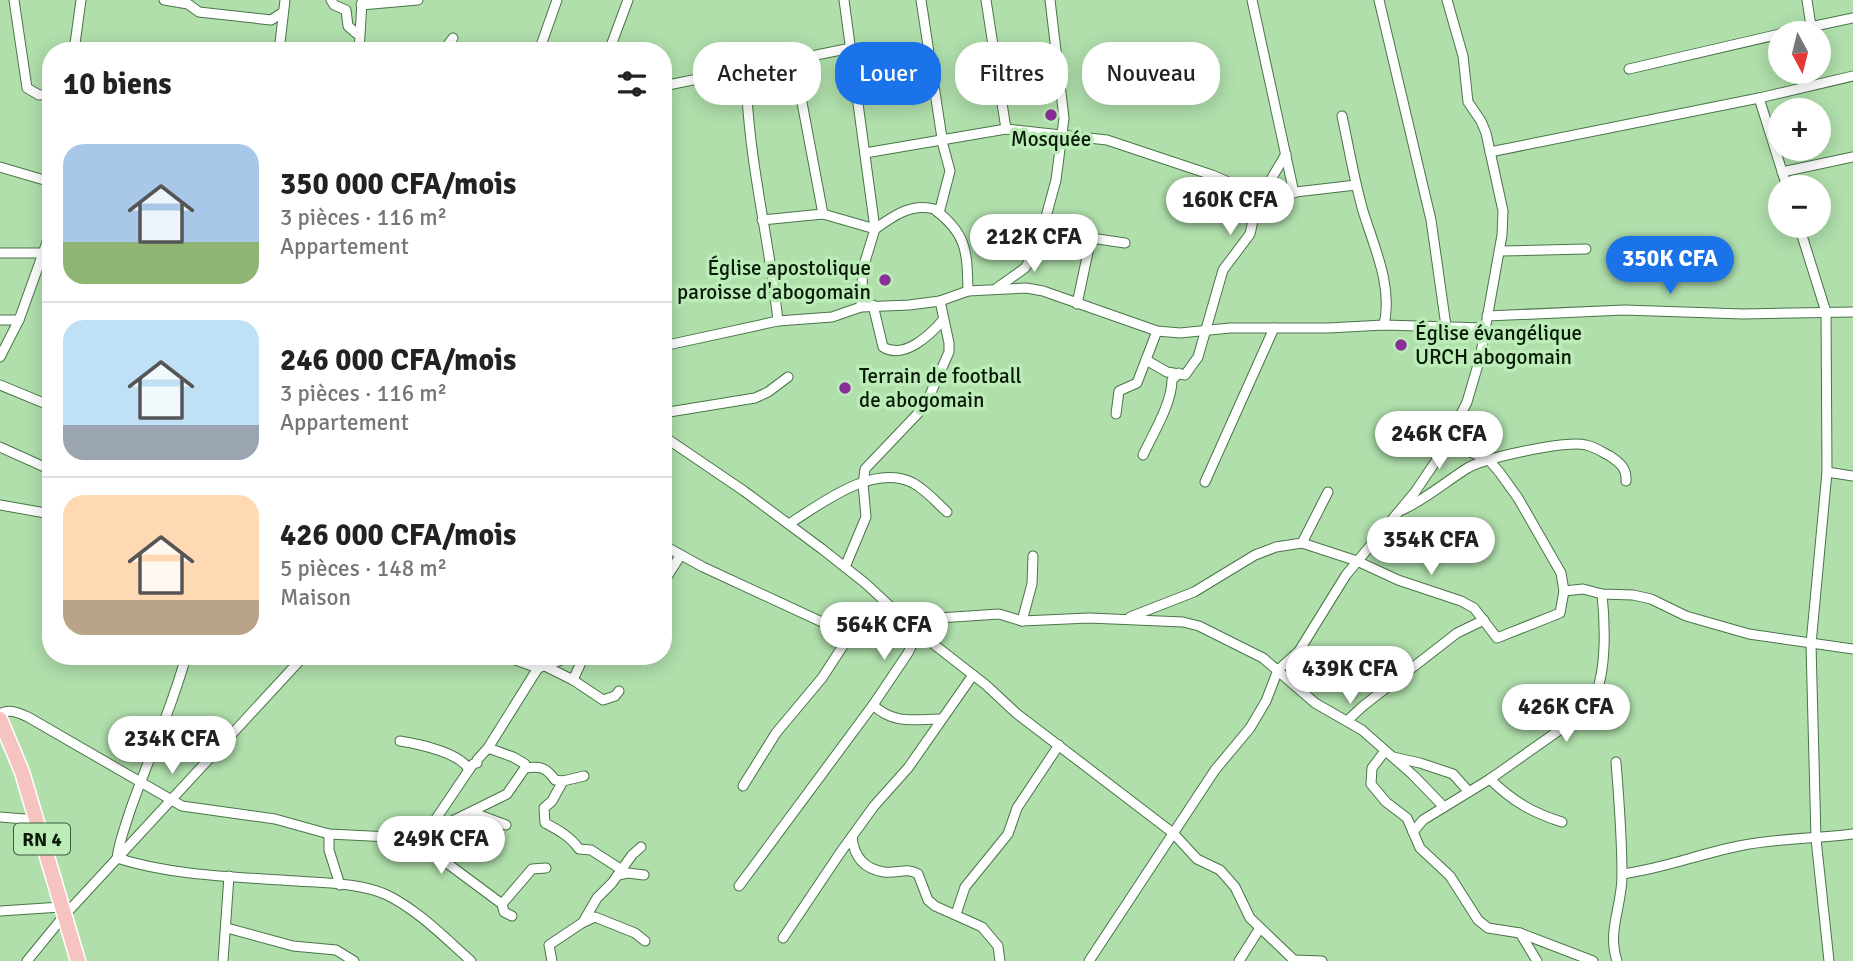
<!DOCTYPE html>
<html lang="fr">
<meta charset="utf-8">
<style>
body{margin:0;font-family:Signika,sans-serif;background:#f6f6f6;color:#222;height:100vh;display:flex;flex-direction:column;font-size:26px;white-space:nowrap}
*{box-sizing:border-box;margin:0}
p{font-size:23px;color:#767676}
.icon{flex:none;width:38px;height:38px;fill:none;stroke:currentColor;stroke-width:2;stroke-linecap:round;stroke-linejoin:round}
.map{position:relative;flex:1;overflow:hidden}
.panel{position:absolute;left:42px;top:42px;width:630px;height:623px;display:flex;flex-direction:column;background:#fff;border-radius:28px;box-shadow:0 4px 18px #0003}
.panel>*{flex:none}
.hud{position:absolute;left:693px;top:42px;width:665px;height:63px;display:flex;gap:14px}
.needle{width:46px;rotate:173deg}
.controls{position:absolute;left:1768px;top:21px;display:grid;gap:14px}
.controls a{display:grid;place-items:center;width:63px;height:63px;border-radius:50%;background:#fff;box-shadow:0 4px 18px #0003;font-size:35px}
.price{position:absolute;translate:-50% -60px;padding:0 16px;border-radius:24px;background:#fff;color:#222;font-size:23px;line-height:46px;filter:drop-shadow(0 2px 4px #0008)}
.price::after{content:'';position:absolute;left:50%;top:42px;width:21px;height:16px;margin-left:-10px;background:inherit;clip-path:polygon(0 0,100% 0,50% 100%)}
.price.on{background:#1a73e8;color:#fff}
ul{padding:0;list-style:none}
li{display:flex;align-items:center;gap:21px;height:175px;padding:0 21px}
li+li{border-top:2px solid #e0e0e0}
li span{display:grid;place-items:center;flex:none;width:196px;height:140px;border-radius:21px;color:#555}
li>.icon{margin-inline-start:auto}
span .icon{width:84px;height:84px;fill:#fffc;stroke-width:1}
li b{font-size:30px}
h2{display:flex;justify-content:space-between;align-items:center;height:84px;padding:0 21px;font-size:30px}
.chip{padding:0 24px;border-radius:28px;background:#fff;box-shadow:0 4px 18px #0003;font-size:24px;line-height:63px}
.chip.on{background:#1a73e8;color:#fff}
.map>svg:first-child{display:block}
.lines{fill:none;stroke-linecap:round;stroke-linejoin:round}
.street-casing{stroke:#497547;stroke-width:11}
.primary-casing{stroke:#fff;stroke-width:17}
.street{stroke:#fff;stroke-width:9}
.primary{stroke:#f5c3c0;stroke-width:14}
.poi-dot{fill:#8b2e98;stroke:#bcedb8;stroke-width:2.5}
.labels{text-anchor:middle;stroke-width:7;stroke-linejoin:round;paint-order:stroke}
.shield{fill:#bcedb8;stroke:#3e593c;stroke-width:2}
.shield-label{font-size:19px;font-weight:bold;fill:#081907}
.poi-label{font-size:21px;fill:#081907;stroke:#bcedb8;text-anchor:start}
</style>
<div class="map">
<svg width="1853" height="961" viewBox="0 0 1853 961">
<rect width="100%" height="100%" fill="#b0dfac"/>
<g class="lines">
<!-- street casing -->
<g class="street-casing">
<g id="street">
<polyline points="14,0 27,88 39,95 51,94"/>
<polyline points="164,0 188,4 199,12 271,20 282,13"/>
<polyline points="331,0 334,5 346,10 348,26 356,33 360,31"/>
<polyline points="921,0 943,145 950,171 939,213"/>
<polyline points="986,0 1006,129"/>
<polyline points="1252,0 1294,193"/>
<polyline points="1379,0 1431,220 1446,326"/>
<polyline points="1807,0 1811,26"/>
<polyline points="361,5 418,0"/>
<polyline points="1782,33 1853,18"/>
<polyline points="74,51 81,0"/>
<polyline points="279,51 285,0"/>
<polyline points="359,51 362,2"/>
<polyline points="443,51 453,38"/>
<polyline points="539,51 557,0"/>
<polyline points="609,51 628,0"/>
<polyline points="794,60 823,214"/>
<polyline points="1629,69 1780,34"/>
<path d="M746,70c1,86 23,166 32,251"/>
<polyline points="663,86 851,48"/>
<polyline points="1759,98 1787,187"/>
<path d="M1342,116c7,32 12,64 21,95 11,36 30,75 21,114"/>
<polyline points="1490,152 1759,98 1853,76"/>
<polyline points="865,153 1006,129 1107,140 1212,175 1261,196 1356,185"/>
<polyline points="0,167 51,182"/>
<polyline points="1782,172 1853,157"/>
<polyline points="762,220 823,214 875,229 844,0"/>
<polyline points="1799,226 1826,312 1827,472 1811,644 1816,839 1829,961"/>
<polyline points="1044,227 1091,238 1125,243"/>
<polyline points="1501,251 1586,249"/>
<polyline points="0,253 43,253"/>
<polyline points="997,288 1025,268 1038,246 1056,180 1064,118 1050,0"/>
<polyline points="1077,304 1091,238"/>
<path d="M873,305l10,42c21,13 47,-12 60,-27"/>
<path d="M861,307l2,-39 12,-39c18,-13 36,-26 59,-20 34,25 33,44 34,82"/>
<polyline points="1487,316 1624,310 1743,314 1853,312"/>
<polyline points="0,320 19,320"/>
<polyline points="663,346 778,321 832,317 861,307 909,305 940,301 968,291 1026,288 1043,291 1157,331 1180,333 1230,328 1328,328 1384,325 1485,328"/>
<polyline points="0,357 19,320 51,231"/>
<polyline points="1146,360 1167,372 1185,375 1198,357 1223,270 1250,234 1257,203 1286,154"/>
<polyline points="0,385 51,406"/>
<polyline points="663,413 755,398 768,392 788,377"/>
<polyline points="1116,414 1119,391 1137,383 1157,331"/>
<polyline points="663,436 744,491 822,549 865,583 918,632 986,685 1016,713 1173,833 1197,859 1220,870 1235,887 1250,918 1295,961"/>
<polyline points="1447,442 1489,460 1500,473 1518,498 1561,573 1564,591 1583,589 1602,594 1633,595 1651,599 1686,616 1749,634 1853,649"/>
<polyline points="0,447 51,470"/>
<path d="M1143,455c10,-21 29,-52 29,-75l7,-7"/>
<polyline points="1827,472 1853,476"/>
<polyline points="1205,482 1274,328"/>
<polyline points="0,505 51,514"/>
<path d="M1402,510c24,-11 42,-27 64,-41 17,-11 100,-29 120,-24 9,2 16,7 24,11 10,7 17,12 16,25"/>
<path d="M789,524c33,-21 84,-61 124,-41 13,7 23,19 34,29"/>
<polyline points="1302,543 1328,492"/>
<polyline points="663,545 703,567 850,635"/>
<polyline points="845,567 866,517 863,484 865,469 925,406 949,352 949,343 940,301"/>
<polyline points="663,583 680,556"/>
<polyline points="1130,617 1194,592 1255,555 1276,547 1302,543 1357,561 1398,580 1461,601 1474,608 1497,638 1560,613 1564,591"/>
<polyline points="1022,621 1032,584 1033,556"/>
<path d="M186,656c-14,53 -38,103 -56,155 -5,16 -11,31 -13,47 55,18 122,19 180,23 28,2 64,2 90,14 32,16 57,42 84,66"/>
<polyline points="504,656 538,668 573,656"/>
<polyline points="547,667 573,680 584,656"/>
<polyline points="573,680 603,700 615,696 619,691"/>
<path d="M873,705c21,20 42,14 69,14"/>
<path d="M0,714c9,-6 19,-1 28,3l154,89 93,13 54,15 81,4 16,-4 81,-40 18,-26"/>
<polyline points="1347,721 1363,706 1457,633 1484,620"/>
<path d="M400,741c19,3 61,12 69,29"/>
<polyline points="1385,751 1372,768 1371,784 1386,802 1407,818 1420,848 1450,876 1478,920 1488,928 1520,933 1593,961"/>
<polyline points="1393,757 1420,763 1453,774 1469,792"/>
<path d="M1616,762c3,37 6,76 6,114 0,30 -15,55 -5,85"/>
<path d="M525,768c15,-2 21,-1 30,12l8,1 -11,20 -8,7 1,15c13,7 25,13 34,26l12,1 31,20"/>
<polyline points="525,768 525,764 513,757 488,748 538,668"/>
<path d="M1490,779c22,22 43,34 72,43"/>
<polyline points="563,781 584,776"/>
<polyline points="743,786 776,733 822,678 850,635 867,620 878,617 939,618 999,614 1022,621 1089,618 1183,622 1199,626 1263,658 1315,703 1362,730 1413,775 1444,807"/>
<polyline points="0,817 37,820"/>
<polyline points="427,832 473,764 477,763 477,760 488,748"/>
<path d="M1413,832l10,-12 67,-41 91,-64c5,-6 10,-11 13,-17 13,-27 11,-75 8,-104"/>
<polyline points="329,834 329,850 340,885"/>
<path d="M852,837c2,20 12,32 32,35 14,2 22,-5 34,2l10,26 7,6 47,21 16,19 2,15"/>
<polyline points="435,838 479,815 506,825"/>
<path d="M470,852c-11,-8 -31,-12 -44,-18l6,18 70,52 30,-35 14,-1"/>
<path d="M1622,874c40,-5 77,-20 117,-28 37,-8 76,-7 114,-12"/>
<polyline points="618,875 628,873 644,875"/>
<polyline points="739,886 873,705 908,653 918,632"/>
<polyline points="502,904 504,912 512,916"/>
<polyline points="0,911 61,907"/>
<polyline points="956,914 965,887 1008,834 1017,808 1059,745"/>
<polyline points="583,922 597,898 612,883 632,855 641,847"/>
<polyline points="227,928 293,946 336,950 354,961"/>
<polyline points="1520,933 1537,961"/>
<polyline points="783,938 840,853 874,806 908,768 973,675"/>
<polyline points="1294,960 1322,961"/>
<polyline points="27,961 63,917 304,656"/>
<polyline points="223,961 229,876"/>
<polyline points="552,961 549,945 582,923 595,917 635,933 645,941"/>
<polyline points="1089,961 1215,770 1250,728 1266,701 1278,670 1299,651 1346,575 1415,492 1442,452 1467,402 1480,358 1502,235 1503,211 1486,133 1481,121 1468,102 1463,56 1447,0"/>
<polyline points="1239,961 1260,928"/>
</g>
</g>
<!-- primary casing -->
<g class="primary-casing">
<polyline id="primary" points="0,719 22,772 78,961"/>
</g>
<!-- street -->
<use href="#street" class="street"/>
<!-- primary -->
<use href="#primary" class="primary"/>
</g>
<!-- markers -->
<g class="poi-dot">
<circle cx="1051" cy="115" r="7"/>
<circle cx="885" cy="280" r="7"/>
<circle cx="1401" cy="345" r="7"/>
<circle cx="845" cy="388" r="7"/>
</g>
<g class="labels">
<!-- shield labels -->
<rect class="shield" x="14" y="823.5" width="56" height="31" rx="5"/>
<g class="shield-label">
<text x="42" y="846">RN 4</text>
</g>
<!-- poi labels -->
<g class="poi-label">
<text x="1051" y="146" text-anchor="middle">Mosquée</text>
<text x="871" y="275" text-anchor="end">Église apostolique<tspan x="871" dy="24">paroisse d'abogomain</tspan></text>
<text x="1415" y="340">Église évangélique<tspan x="1415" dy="24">URCH abogomain</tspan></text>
<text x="859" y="383">Terrain de football<tspan x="859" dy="24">de abogomain</tspan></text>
</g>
</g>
</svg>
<div class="controls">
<a><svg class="needle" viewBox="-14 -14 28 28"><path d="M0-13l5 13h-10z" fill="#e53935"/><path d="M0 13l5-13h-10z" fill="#767676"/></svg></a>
<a>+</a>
<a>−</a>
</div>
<b class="price" style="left:1230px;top:237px">160K CFA</b>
<b class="price" style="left:1034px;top:274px">212K CFA</b>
<b class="price on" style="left:1670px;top:296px">350K CFA</b>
<b class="price" style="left:1439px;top:471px">246K CFA</b>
<b class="price" style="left:1431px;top:577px">354K CFA</b>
<b class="price" style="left:884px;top:662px">564K CFA</b>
<b class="price" style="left:1350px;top:706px">439K CFA</b>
<b class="price" style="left:1566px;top:744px">426K CFA</b>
<b class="price" style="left:172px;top:776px">234K CFA</b>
<b class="price" style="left:441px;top:876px">249K CFA</b>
<div class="hud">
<a class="chip">Acheter</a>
<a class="chip on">Louer</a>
<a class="chip">Filtres</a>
<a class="chip">Nouveau</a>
</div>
<section class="panel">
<h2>10 biens<svg class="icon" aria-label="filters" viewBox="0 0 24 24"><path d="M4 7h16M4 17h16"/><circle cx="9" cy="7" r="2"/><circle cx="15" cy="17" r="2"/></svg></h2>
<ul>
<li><span style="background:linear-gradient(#a9c7e8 70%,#8fb573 0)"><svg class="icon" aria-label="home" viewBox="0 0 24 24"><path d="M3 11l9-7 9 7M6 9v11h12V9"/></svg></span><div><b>350 000 CFA/mois</b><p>3 pièces · 116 m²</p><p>Appartement</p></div></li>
<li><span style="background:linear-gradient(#bfe0f5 75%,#9aa5b1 0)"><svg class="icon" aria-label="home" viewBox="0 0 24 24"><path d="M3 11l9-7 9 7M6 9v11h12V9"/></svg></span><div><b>246 000 CFA/mois</b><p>3 pièces · 116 m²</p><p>Appartement</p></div></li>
<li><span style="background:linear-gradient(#ffd9b3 75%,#b9a48a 0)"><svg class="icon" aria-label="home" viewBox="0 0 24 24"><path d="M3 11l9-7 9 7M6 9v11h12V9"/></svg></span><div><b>426 000 CFA/mois</b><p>5 pièces · 148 m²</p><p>Maison</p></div></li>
</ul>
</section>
</div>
